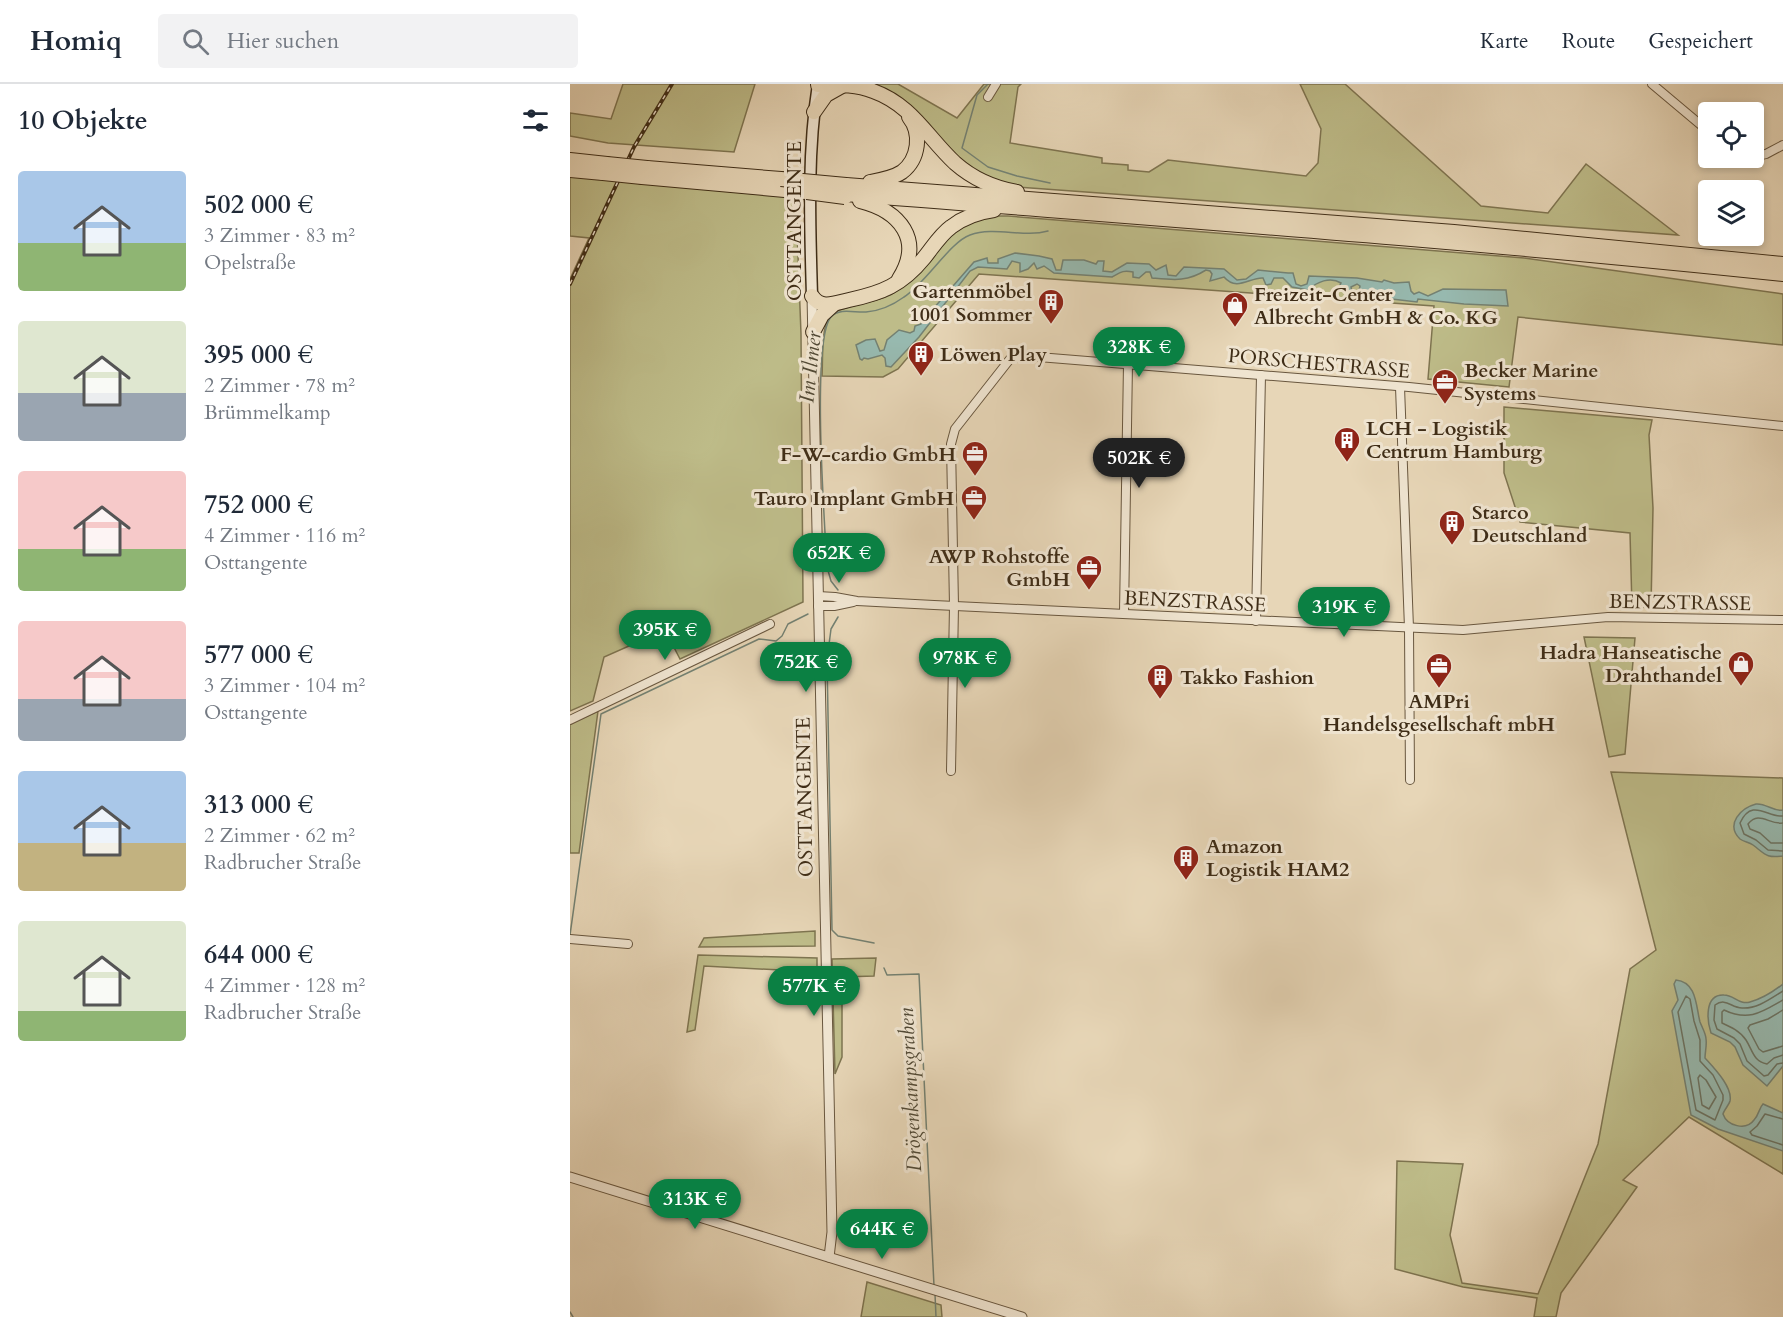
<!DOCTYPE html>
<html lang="de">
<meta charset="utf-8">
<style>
body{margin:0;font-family:Cardo,serif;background:#f2f2f3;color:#1f2937;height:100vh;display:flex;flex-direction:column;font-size:22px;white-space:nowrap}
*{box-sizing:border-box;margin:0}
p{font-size:20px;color:#747a83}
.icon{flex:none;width:33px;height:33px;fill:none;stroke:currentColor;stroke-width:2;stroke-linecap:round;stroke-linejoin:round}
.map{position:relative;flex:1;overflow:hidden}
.side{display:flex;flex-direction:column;background:#fff;width:570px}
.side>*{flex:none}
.controls{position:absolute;left:1128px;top:18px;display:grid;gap:12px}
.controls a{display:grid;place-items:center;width:66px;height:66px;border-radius:6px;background:#fff;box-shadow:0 3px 9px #0003;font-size:30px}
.price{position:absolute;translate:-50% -51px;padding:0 14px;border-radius:21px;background:#0b8043;color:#fff;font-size:20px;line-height:39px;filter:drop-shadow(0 2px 3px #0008)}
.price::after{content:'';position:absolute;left:50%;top:36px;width:18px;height:14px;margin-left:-9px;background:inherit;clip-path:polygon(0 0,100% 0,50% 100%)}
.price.selected{background:#222;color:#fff}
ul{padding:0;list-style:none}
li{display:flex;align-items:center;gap:18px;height:150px;padding:0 18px}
li span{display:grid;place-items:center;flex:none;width:168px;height:120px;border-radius:6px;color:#555}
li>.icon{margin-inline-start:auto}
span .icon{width:72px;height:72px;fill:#fffc;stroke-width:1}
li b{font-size:26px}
h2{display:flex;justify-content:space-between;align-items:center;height:72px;padding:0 18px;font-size:26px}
header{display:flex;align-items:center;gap:36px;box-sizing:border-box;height:84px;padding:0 30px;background:#fff;border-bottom:2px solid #e0e1e3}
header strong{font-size:28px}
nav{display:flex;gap:33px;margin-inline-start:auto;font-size:21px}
.search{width:420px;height:54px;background:#f2f2f3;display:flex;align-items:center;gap:15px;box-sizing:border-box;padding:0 21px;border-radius:6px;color:#747a83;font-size:22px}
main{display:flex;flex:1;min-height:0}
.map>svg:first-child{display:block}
.green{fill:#bebc89;stroke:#7e7450;stroke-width:1.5}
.water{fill:#97b9af;stroke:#748172;stroke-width:1.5}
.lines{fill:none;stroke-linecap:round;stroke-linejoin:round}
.shore{stroke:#6b7363;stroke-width:1.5}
.stream{stroke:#748172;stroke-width:1.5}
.minor-casing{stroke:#69573f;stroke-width:10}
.tertiary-casing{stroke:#69573f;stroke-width:11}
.secondary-casing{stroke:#3f2d17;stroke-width:13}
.motorway-casing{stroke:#3f2d17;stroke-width:16}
.minor{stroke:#efe4d0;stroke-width:8}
.tertiary{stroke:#efe4d0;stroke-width:9}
.secondary{stroke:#efe4d0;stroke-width:10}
.motorway{stroke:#e7d6b7;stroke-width:14}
.rail-casing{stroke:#3f2d17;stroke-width:4}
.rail{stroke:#efe4d0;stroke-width:1.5;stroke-dasharray:4.5;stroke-linecap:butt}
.motorway-bridge-casing{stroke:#3f2d17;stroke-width:16;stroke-linecap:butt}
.motorway-bridge{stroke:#e7d6b7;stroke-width:14}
.labels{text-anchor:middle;stroke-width:6;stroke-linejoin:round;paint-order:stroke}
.street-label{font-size:20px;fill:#3f2d17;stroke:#efe4d0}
.poi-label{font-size:20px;font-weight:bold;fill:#3f2d17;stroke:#efe4d0;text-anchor:start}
.water-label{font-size:21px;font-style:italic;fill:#514935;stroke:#efe4d0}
</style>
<header>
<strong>Homiq</strong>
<div class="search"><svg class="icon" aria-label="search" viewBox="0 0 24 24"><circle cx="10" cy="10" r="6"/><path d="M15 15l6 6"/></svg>Hier suchen</div>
<nav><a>Karte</a><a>Route</a><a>Gespeichert</a></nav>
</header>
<main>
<section class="side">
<h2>10 Objekte<svg class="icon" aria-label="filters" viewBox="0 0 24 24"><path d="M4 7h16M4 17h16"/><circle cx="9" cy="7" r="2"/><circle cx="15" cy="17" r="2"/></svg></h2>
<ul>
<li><span style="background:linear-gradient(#a9c7e8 60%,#8fb573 0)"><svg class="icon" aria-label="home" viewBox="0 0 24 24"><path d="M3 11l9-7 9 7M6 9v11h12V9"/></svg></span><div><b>502 000 €</b><p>3 Zimmer · 83 m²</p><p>Opelstraße</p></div></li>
<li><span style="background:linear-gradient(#dfe7d0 60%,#9aa5b1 0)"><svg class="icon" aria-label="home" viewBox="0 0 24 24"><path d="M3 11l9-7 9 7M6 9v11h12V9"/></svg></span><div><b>395 000 €</b><p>2 Zimmer · 78 m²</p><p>Brümmelkamp</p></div></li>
<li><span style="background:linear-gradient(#f6c9c9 65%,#8fb573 0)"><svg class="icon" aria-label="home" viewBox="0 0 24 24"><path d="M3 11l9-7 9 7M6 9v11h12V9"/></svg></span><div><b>752 000 €</b><p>4 Zimmer · 116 m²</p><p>Osttangente</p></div></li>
<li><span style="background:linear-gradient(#f6c9c9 65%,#9aa5b1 0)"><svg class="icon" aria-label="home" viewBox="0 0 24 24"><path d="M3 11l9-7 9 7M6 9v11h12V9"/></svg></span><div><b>577 000 €</b><p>3 Zimmer · 104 m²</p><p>Osttangente</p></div></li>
<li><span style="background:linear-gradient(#a9c7e8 60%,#c2b280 0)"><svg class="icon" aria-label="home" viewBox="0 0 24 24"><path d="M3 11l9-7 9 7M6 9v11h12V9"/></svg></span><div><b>313 000 €</b><p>2 Zimmer · 62 m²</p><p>Radbrucher Straße</p></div></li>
<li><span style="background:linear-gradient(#dfe7d0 75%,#8fb573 0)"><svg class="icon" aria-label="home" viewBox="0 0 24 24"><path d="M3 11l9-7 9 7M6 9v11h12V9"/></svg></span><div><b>644 000 €</b><p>4 Zimmer · 128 m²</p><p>Radbrucher Straße</p></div></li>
</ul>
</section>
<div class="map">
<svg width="1213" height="1233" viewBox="0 0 1213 1233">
<rect width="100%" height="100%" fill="#e7d6b7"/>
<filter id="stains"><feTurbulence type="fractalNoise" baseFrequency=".00333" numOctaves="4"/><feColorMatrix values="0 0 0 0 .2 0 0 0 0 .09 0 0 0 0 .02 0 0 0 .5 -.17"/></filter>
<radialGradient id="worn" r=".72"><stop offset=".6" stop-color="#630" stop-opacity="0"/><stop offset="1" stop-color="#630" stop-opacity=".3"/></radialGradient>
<!-- green -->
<g class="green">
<polygon points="53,0 185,0 164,68 38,59 0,52 0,29 41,35"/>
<polygon points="291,0 328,0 387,34 414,0 451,0 448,3 440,59 532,74 532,79 558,81 558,86 579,88 598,76 736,92 748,79 751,45 730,0 775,0 911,122 978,129 1016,80 1108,151 447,103 402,89 355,41"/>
<polygon points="0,92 228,114 227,145 231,250 233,518 110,575 95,546 34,573 23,617 0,627 0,195 19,154 0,152"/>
<path d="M416,132h22l516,42 259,36v51l-265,-28 -9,70 -81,-8 6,-73 -455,-32 -81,95 -15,8 -61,-1c1,-16 -1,-46 7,-59 6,-10 49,-15 63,-23 25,-15 36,-41 57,-59 11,-10 24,-14 37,-19z"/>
<polygon points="934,323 1082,336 1079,351 1083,424 1081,523 1062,524 1060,449 950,438 934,389"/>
<polygon points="1014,553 1065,554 1055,670 1039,673"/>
<polygon points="28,627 9,769 0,769 0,640"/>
<polygon points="1041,688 1213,694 1213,1090 1119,1033 1053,1096 1067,1103 991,1209 986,1233 964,1233 967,1214 893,1203 825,1185 827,1077 893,1080 880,1151 892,1199 968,1210 1028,1060 1060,885 1086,866"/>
<polygon points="245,847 245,862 129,863 134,854"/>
<polygon points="128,871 247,874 247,888 134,882 125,946 117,948"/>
<polygon points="306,874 304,892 272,893 272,973 265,990 262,875"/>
<polygon points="297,1198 371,1221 372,1233 291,1233"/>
</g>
<!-- water -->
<g class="water">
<path d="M445,169l24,3 13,3 4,11h5l2,-10h21l12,4 2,-3h6l-1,10 9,1 15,-9 22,1 7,6 10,-5 2,10 8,1 8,-9 40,2 13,11 9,-1 12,-9 30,3h5l3,11 5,2 6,-2 2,-8 48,2 25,4 2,-2 10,3 15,-1 2,9 3,3 5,-2 9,4 15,-7 63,1 2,16 -44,-2 -46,-5 -1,3 -59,-7 2,-9 -3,-2 -6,3 1,5 -3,1 -5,-5 -5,-1 2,-4c-11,-7 -24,-1 -33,7l-16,-3 -9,-9h-9l-3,6 -5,1 -3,-7c-13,-1 -26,14 -39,-1l-14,4 2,-7 -2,-3 -4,-1c-19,12 -32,10 -54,8l-2,-6h-4l-7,6 -6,-1v-5c-10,-2 -12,0 -21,5l-58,-4 -10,-7 -7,3 -3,-6 -6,6 -8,3v-9l-8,-2 -5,8 -29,-2 -8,4 -51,66 -28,30 -5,-1 -1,-8 -3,-3 -14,4 -4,-1 -2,2 -2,-1 -4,-14 10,-5 9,-1 5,12 4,-1 3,-10 12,-10 11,3 4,-2 1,-5 6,-2 1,-5 11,-10 41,-47 13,-4 1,5h10v-4z"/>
<path d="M1186,720c10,-1 18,8 27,6v46c-17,2 -17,-1 -30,-11 -4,-3 -9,-3 -13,-6 -15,-15 1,-31 16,-35z"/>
<path d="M1106,896c21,2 20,27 24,42 2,5 6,12 6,17 1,6 -1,13 -1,19 8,9 28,29 25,43 -1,4 -6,9 -7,13 4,12 23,17 31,6 5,-5 5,-12 9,-16l20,9v38l-65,-22 -27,-14 -19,-104 6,-11 -4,-16z"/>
<path d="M1213,900v82l-16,20 -24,-21 -8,-18 -5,-5 -19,-9c-4,-12 -7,-39 13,-38 10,0 15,10 26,7 11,-3 24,-11 33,-18z"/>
</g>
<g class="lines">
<!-- shore -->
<g class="shore">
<path d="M1213,732c-15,2 -31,-19 -43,7l4,11 12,6 12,10 15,1"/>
<path d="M1213,739c-14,2 -24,-13 -35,1l2,5 10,4 11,10h12"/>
<path d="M1213,907c-13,8 -26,18 -41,17 -11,0 -16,-11 -27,-3l-1,15 3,9 17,9 6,6 7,17 17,15 4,-1 9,-11 6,-1"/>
<polygon points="1116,912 1120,915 1124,937 1130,956 1130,977 1143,991 1153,1011 1153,1016 1145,1036 1126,1026 1108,928"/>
<path d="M1213,916c-21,12 -34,22 -59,10l-2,2v11c9,4 18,8 24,17 7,11 7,21 21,24l7,-6 9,-3"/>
<polyline points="1213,926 1198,935 1180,941 1178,944 1189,965 1193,968 1213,962"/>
<polygon points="1130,991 1136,996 1146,1013 1139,1025 1132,1021 1128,994"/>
<polyline points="1213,1035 1195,1030 1187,1042 1180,1048 1182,1051 1213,1061"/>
</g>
<!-- stream -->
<g class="stream">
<polyline points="418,0 407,11 392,64 418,83 447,92 480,99"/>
<path d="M268,506l-7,-9 -4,-14c-2,-39 -16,-227 4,-250 9,-10 24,-4 35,-5 13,-1 27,-7 38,-15 22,-14 46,-55 66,-62 25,-9 53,3 78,-4"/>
<polyline points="268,533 261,545 257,576 262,846 268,852 304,859"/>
<polyline points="0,851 31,630 189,555 206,557 212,552 218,540 238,530"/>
<polyline points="314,884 317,891 349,890 364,1202"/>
<polyline points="365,1210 366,1233"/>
<polyline points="0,1228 3,1233"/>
</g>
<!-- minor casing -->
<g class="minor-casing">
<g id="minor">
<polyline points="1082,0 1138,47"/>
<polyline points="418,13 426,0"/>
<polyline points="1184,73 1196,70 1213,61"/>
<polyline points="830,303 839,544 840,696"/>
<polyline points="248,512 265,513 287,517 364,521 893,546 1038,533 1213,536"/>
<polyline points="248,522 264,522 283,518"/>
<polyline points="554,529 558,280"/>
<polyline points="686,537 691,291"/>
<polyline points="0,636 200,540"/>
<polyline points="381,687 384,522 381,360 385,345 440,275 456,272 839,303 1213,342"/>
<polyline points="0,855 58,860"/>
</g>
</g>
<!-- tertiary casing -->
<g class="tertiary-casing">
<g id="tertiary">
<polyline points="242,212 262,1148 259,1173"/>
<polyline points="0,1093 452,1233"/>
</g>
</g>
<!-- secondary casing -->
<g class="secondary-casing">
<path id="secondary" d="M242,212c-2,-71 -5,-142 6,-212"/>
</g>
<!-- motorway casing -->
<g class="motorway-casing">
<g id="motorway">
<path d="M248,1c19,0 37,-1 55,6 39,14 54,46 82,72 17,15 39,25 62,29"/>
<polyline points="244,28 256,11 272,2"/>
<polyline points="0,76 37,80"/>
<polyline points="77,84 211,95"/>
<polyline points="0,86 33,89"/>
<polyline points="72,93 237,108"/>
<path d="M300,98c11,-2 23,-4 32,-10 17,-13 20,-39 7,-55"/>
<polyline points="276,101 884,148 1213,180"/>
<path d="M275,110c313,25 626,47 938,80"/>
<path d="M290,117c40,10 64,39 39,78"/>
<path d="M242,212c9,14 23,7 37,4 33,-7 53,-15 75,-42 9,-11 16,-23 27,-31 13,-10 28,-15 43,-17"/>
<polyline points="243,248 252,231 264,220"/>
</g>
</g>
<!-- minor -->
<use href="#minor" class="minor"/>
<!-- tertiary -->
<use href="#tertiary" class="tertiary"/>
<!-- secondary -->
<use href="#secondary" class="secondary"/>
<!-- motorway -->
<use href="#motorway" class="motorway"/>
<!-- rail casing -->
<g class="rail-casing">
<polyline id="rail" points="0,200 64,63 102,0"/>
</g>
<!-- rail -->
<use href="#rail" class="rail"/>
<!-- motorway-bridge casing -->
<g class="motorway-bridge-casing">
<g id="motorway-bridge">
<polyline points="37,80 77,84"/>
<polyline points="33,89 72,93"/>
<polyline points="211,95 276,101"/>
<polyline points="237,108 275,113"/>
</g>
</g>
<!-- motorway-bridge -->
<use href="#motorway-bridge" class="motorway-bridge"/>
</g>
<!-- icons -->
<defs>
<g id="building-pin" transform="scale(1.35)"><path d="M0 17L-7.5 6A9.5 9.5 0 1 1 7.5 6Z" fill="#8f2418" stroke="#efe4d0"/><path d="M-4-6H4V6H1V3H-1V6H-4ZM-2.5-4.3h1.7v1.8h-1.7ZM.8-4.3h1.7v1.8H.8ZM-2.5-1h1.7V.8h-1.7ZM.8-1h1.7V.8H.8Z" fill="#fff"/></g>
<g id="shop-pin" transform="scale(1.35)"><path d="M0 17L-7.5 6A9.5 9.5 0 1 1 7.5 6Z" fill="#8f2418" stroke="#efe4d0"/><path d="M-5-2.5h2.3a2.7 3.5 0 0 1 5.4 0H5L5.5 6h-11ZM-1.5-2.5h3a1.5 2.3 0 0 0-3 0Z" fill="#fff"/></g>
<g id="office-pin" transform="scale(1.35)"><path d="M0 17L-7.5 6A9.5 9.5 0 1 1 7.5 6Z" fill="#8f2418" stroke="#efe4d0"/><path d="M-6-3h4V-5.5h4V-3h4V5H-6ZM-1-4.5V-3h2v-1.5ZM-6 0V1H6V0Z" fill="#fff"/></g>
</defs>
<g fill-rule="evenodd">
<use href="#building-pin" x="481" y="218"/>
<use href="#shop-pin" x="665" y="221"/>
<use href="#building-pin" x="351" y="270"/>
<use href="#office-pin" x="875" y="298"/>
<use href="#building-pin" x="777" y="356"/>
<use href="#office-pin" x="405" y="370"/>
<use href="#office-pin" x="404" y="414"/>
<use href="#building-pin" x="882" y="439"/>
<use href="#office-pin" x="519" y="484"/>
<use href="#shop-pin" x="1171" y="580"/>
<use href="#office-pin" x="869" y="582"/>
<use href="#building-pin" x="590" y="593"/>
<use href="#building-pin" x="616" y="774"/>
</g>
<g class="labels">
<!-- street labels -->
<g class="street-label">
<text transform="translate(224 137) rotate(-90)" y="7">OSTTANGENTE</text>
<text transform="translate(749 279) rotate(5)" y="7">PORSCHESTRASSE</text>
<text transform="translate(625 517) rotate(3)" y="7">BENZSTRASSE</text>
<text transform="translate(1110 518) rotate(1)" y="7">BENZSTRASSE</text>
<text transform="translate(234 713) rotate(-91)" y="7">OSTTANGENTE</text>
</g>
<!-- poi labels -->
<g class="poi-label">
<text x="462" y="214" text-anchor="end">Gartenmöbel<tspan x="462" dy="23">1001 Sommer</tspan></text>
<text x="684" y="217">Freizeit-Center<tspan x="684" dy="23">Albrecht GmbH &amp; Co. KG</tspan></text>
<text x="370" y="277">Löwen Play</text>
<text x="894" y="293">Becker Marine<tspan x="894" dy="23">Systems</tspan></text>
<text x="796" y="351">LCH - Logistik<tspan x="796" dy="23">Centrum Hamburg</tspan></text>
<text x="386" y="377" text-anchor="end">F-W-cardio GmbH</text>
<text x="384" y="421" text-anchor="end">Tauro Implant GmbH</text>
<text x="902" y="435">Starco<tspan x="902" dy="23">Deutschland</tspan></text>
<text x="500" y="479" text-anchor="end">AWP Rohstoffe<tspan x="500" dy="23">GmbH</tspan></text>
<text x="1152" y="575" text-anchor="end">Hadra Hanseatische<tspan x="1152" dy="23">Drahthandel</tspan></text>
<text x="610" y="600">Takko Fashion</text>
<text x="869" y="624" text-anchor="middle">AMPri<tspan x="869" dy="23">Handelsgesellschaft mbH</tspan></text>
<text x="636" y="769">Amazon<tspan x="636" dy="23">Logistik HAM2</tspan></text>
</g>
<!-- water labels -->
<g class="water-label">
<text transform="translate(240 283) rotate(-84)" y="7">Im Ilmer</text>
<text transform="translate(340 1006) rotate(-93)" y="7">Drögenkampsgraben</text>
</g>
</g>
<rect width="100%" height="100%" filter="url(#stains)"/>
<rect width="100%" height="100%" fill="url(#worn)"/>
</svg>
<div class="controls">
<a><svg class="icon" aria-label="locate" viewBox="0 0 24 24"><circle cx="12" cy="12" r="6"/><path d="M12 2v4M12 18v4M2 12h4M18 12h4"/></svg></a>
<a><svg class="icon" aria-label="layers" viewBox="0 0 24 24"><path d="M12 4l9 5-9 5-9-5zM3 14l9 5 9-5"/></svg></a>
</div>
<b class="price" style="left:569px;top:294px">328K €</b>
<b class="price selected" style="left:569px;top:405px">502K €</b>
<b class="price" style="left:269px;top:500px">652K €</b>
<b class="price" style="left:774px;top:554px">319K €</b>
<b class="price" style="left:95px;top:577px">395K €</b>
<b class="price" style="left:395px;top:605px">978K €</b>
<b class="price" style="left:236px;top:609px">752K €</b>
<b class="price" style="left:244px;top:933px">577K €</b>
<b class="price" style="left:125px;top:1146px">313K €</b>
<b class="price" style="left:312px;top:1176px">644K €</b>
</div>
</main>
